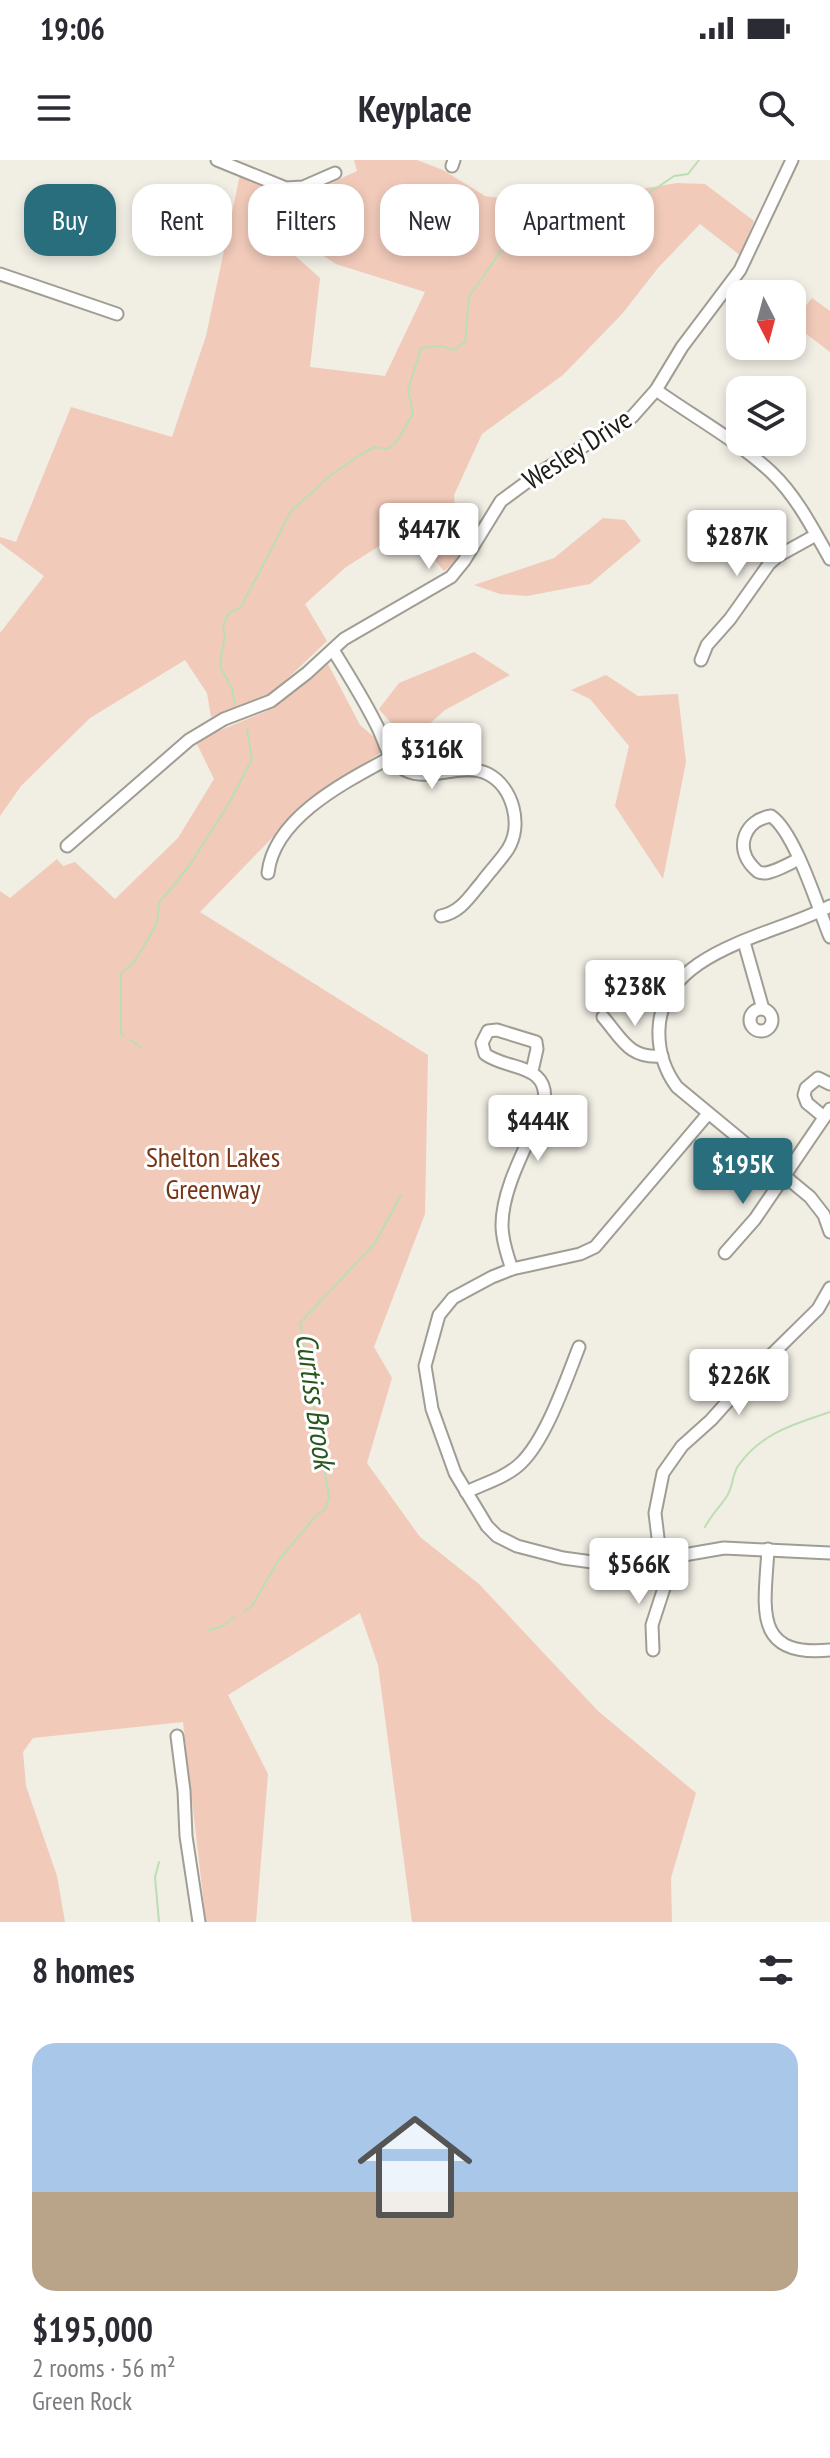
<!DOCTYPE html>
<meta charset="utf-8">
<style>
body{margin:0;font-family:"PT Sans Narrow",sans-serif;background:#f7f7f7;color:#2b2b33;height:100vh;display:flex;flex-direction:column;font-size:30px;white-space:nowrap}
*{box-sizing:border-box;margin:0}
p{font-size:26px;color:#7c7c81}
.icon{flex:none;width:44px;height:44px;fill:none;stroke:currentColor;stroke-width:2;stroke-linecap:round;stroke-linejoin:round}
.map{position:relative;height:1762px;overflow:hidden}
.sheet{display:flex;flex-direction:column;background:#fff;flex:1}
.sheet>*{flex:none}
.top-card{position:absolute;left:24px;top:24px;width:782px;height:72px;display:flex;gap:16px}
.needle{width:52px;rotate:174deg}
.tools{position:absolute;left:726px;top:120px;display:grid;gap:16px}
.tools a{display:grid;place-items:center;width:80px;height:80px;border-radius:16px;background:#fff;box-shadow:0 4px 12px #0003;font-size:40px}
.price{position:absolute;translate:-50% -68px;padding:0 18px;border-radius:8px;background:#fff;color:#222;font-size:26px;line-height:52px;filter:drop-shadow(0 2px 4px #0008)}
.price::after{content:'';position:absolute;left:50%;top:48px;width:24px;height:18px;margin-left:-12px;background:inherit;clip-path:polygon(0 0,100% 0,50% 100%)}
.price.active{background:#286e7c;color:#fff}
ul{padding:0;list-style:none}
li{display:grid;align-content:center;gap:16px;height:424px;padding:0 32px}
li+li{border-top:2px solid #e1e1e2}
li span{display:grid;place-items:center;height:248px;border-radius:24px;color:#555}
li>.icon{margin-inline-start:auto}
span .icon{width:144px;height:144px;fill:#fffc;stroke-width:1}
li b{font-size:34px}
h2{display:flex;justify-content:space-between;align-items:center;height:96px;padding:0 32px;font-size:34px}
.tag{padding:0 28px;border-radius:24px;background:#fff;box-shadow:0 4px 12px #0003;font-size:28px;line-height:72px}
.tag.active{background:#286e7c;color:#fff}
.status{display:flex;justify-content:space-between;align-items:center;height:56px;padding:0 40px;background:#fff;direction:ltr}
.status svg{height:22px;fill:currentColor}
header{display:flex;justify-content:space-between;align-items:center;height:104px;padding:0 32px;background:#fff;font-size:36px;font-weight:700}
.map>svg:first-child{display:block}
.green{fill:#f1caba}
.lines{fill:none;stroke-linecap:round;stroke-linejoin:round}
.stream{stroke:#bbdfb3;stroke-width:2}
.minor-casing{stroke:#a09d94;stroke-width:15}
.minor{stroke:#fff;stroke-width:11}
.labels{text-anchor:middle;stroke-width:6;stroke-linejoin:round;paint-order:stroke}
.street-label{font-size:28px;fill:#1d1c18;stroke:#fff}
.park-label{font-size:28px;fill:#773516;stroke:#fff}
.water-label{font-size:30px;font-style:italic;fill:#28581e;stroke:#fff}
</style>
<div class="status"><b>19:06</b><svg viewBox="0 0 49 12"><path d="M0 12V9h3v3zM5 12V6h3v6zM10 12V3h3v9zM15 12V0h3v12zM26 1h20v11H26zM47 4h2v5h-2z"/></svg></div>
<header><svg class="icon" aria-label="menu" viewBox="0 0 24 24"><path d="M4 6h16M4 12h16M4 18h16"/></svg>Keyplace<svg class="icon" aria-label="search" viewBox="0 0 24 24"><circle cx="10" cy="10" r="6"/><path d="M15 15l6 6"/></svg></header>
<div class="map">
<svg width="830" height="1762" viewBox="0 0 830 1762">
<rect width="100%" height="100%" fill="#f1eee4"/>
<!-- green -->
<g class="green">
<path d="M354,0h63l26,10 42,26 43,6 58,-4 91,-15 28,1 49,37 -13,35 -41,-32 -42,44 -36,46 -59,61 -81,59 -28,61 1,14 26,12c-11,19 -19,37 -37,50l-36,-43 -62,39 -41,37 22,37 -59,56 -57,20 -4,-24 -22,-33 -95,58 -69,68 -21,30v-183l44,-57 -44,-33v-6l16,5 55,-135 101,30 34,-101 35,-166 35,17 6,57 38,34 -10,89 75,9 40,-84 -89,-28 -37,-24 -5,-47 24,-4 39,-18z"/>
<polygon points="812,138 830,151 830,192 792,163"/>
<polygon points="603,358 625,360 641,381 590,424 527,436 500,434 474,425 554,398"/>
<polygon points="474,492 510,515 445,550 408,583 379,549 399,523"/>
<polygon points="328,504 360,565 387,588 304,645 200,752 428,895 425,1054 374,1187 392,1218 367,1303 420,1377 479,1424 598,1551 696,1633 671,1718 672,1762 412,1762 378,1505 360,1453 228,1535 268,1614 256,1762 206,1762 183,1562 33,1578 23,1592 26,1626 57,1716 65,1762 0,1762 0,731 10,738 57,699 63,706 75,702 115,739 178,678 214,619 197,584 216,572 267,551"/>
<polygon points="606,515 638,536 678,534 686,602 663,719 615,646 629,586 590,539 571,530"/>
</g>
<g class="lines">
<!-- stream -->
<g class="stream">
<polyline points="235,544 232,529 220,506 225,475 223,466 228,454 241,447 291,351 331,315 360,295 375,287 388,289 398,280 413,253 408,230 421,188 440,186 454,190 465,182 469,137 500,92 530,81 538,73 566,59 591,67 599,65 605,54 652,31 674,16 688,14 699,0"/>
<polyline points="124,876 121,874 121,814 134,802 144,786 157,763 159,743 189,706 228,645 252,599 247,569"/>
<polyline points="130,880 141,887"/>
<path d="M705,1367c6,-12 15,-20 22,-31 6,-9 5,-21 11,-30 23,-33 56,-42 92,-54"/>
<polyline points="244,1452 252,1446 278,1401 315,1357 325,1349 329,1337 300,1163 375,1083 401,1035"/>
<polyline points="209,1470 221,1467 235,1457"/>
<polyline points="159,1762 155,1717 159,1702"/>
</g>
<!-- minor casing -->
<g class="minor-casing">
<g id="minor">
<polyline points="217,0 286,28 303,27 335,13"/>
<polyline points="452,6 454,0"/>
<polyline points="0,114 117,154"/>
<path d="M656,230c38,27 82,51 116,83 25,24 41,56 58,86"/>
<path d="M333,490c15,24 30,48 43,74 8,14 10,32 23,42 25,21 61,-6 89,8 25,13 35,51 20,75 -7,11 -18,22 -26,33 -13,15 -21,30 -41,34"/>
<polyline points="701,500 707,485 730,459 769,404 778,396 816,375"/>
<polyline points="67,686 189,580 224,559 271,541 307,513 344,479 451,417 464,401 501,341 539,313 632,257 656,230 682,187 740,110 792,0"/>
<path d="M799,699c-9,4 -25,14 -35,14 -6,0 -7,-2 -11,-6 -19,-20 -8,-47 18,-51 24,16 47,92 59,121"/>
<path d="M268,713c6,-56 79,-92 123,-116"/>
<path d="M830,746c-56,30 -168,44 -171,123 -1,21 6,42 18,58l133,110 14,18 6,17"/>
<polyline points="744,782 763,849"/>
<circle cx="761" cy="860" r="11"/>
<path d="M603,857c19,22 26,42 59,39"/>
<polyline points="707,955 595,1087 580,1094 512,1109 492,1117 453,1138 439,1155 425,1206 432,1249 455,1313 487,1366 497,1376 517,1386 563,1398 607,1404 626,1405 724,1388 830,1393"/>
<polyline points="824,957 807,943 804,935 806,928 818,918 830,924"/>
<polyline points="725,1093 755,1059 830,949"/>
<path d="M512,1109c-5,-14 -10,-29 -10,-44 0,-39 28,-84 42,-120 7,-43 -37,-34 -59,-51l-3,-11 6,-12 9,-1 39,12 1,7 -5,22"/>
<path d="M466,1332c17,-8 41,-15 55,-29 25,-24 45,-83 58,-116"/>
<path d="M768,1389c-3,57 -17,109 62,101"/>
<polyline points="653,1490 652,1465 664,1428 655,1353 663,1313 682,1286 711,1260 755,1211 818,1149 830,1128"/>
<polyline points="177,1576 184,1631 186,1676 199,1762"/>
</g>
</g>
<!-- minor -->
<use href="#minor" class="minor"/>
</g>
<g class="labels">
<!-- street labels -->
<g class="street-label">
<text transform="translate(577 289) rotate(-33)" y="10">Wesley Drive</text>
</g>
<!-- park labels -->
<g class="park-label">
<text x="213" y="1007">Shelton Lakes<tspan x="213" dy="32">Greenway</tspan></text>
</g>
<!-- water labels -->
<g class="water-label">
<text transform="translate(315 1241) rotate(82)" y="10">Curtiss Brook</text>
</g>
</g>
</svg>
<div class="tools">
<a><svg class="needle" viewBox="-14 -14 28 28"><path d="M0-13l5 13h-10z" fill="#e53935"/><path d="M0 13l5-13h-10z" fill="#7c7c81"/></svg></a>
<a><svg class="icon" aria-label="layers" viewBox="0 0 24 24"><path d="M12 4l9 5-9 5-9-5zM3 14l9 5 9-5"/></svg></a>
</div>
<b class="price" style="left:429px;top:411px">$447K</b>
<b class="price" style="left:737px;top:418px">$287K</b>
<b class="price" style="left:432px;top:631px">$316K</b>
<b class="price" style="left:635px;top:868px">$238K</b>
<b class="price" style="left:538px;top:1003px">$444K</b>
<b class="price active" style="left:743px;top:1046px">$195K</b>
<b class="price" style="left:739px;top:1257px">$226K</b>
<b class="price" style="left:639px;top:1446px">$566K</b>
<div class="top-card">
<a class="tag active">Buy</a>
<a class="tag">Rent</a>
<a class="tag">Filters</a>
<a class="tag">New</a>
<a class="tag">Apartment</a>
</div>
</div>
<section class="sheet">
<h2>8 homes<svg class="icon" aria-label="filters" viewBox="0 0 24 24"><path d="M4 7h16M4 17h16"/><circle cx="9" cy="7" r="2"/><circle cx="15" cy="17" r="2"/></svg></h2>
<ul>
<li><span style="background:linear-gradient(#a9c7e8 60%,#b9a48a 0)"><svg class="icon" aria-label="home" viewBox="0 0 24 24"><path d="M3 11l9-7 9 7M6 9v11h12V9"/></svg></span><div><b>$195,000</b><p>2 rooms · 56 m²</p><p>Green Rock</p></div></li>
</ul>
</section>
